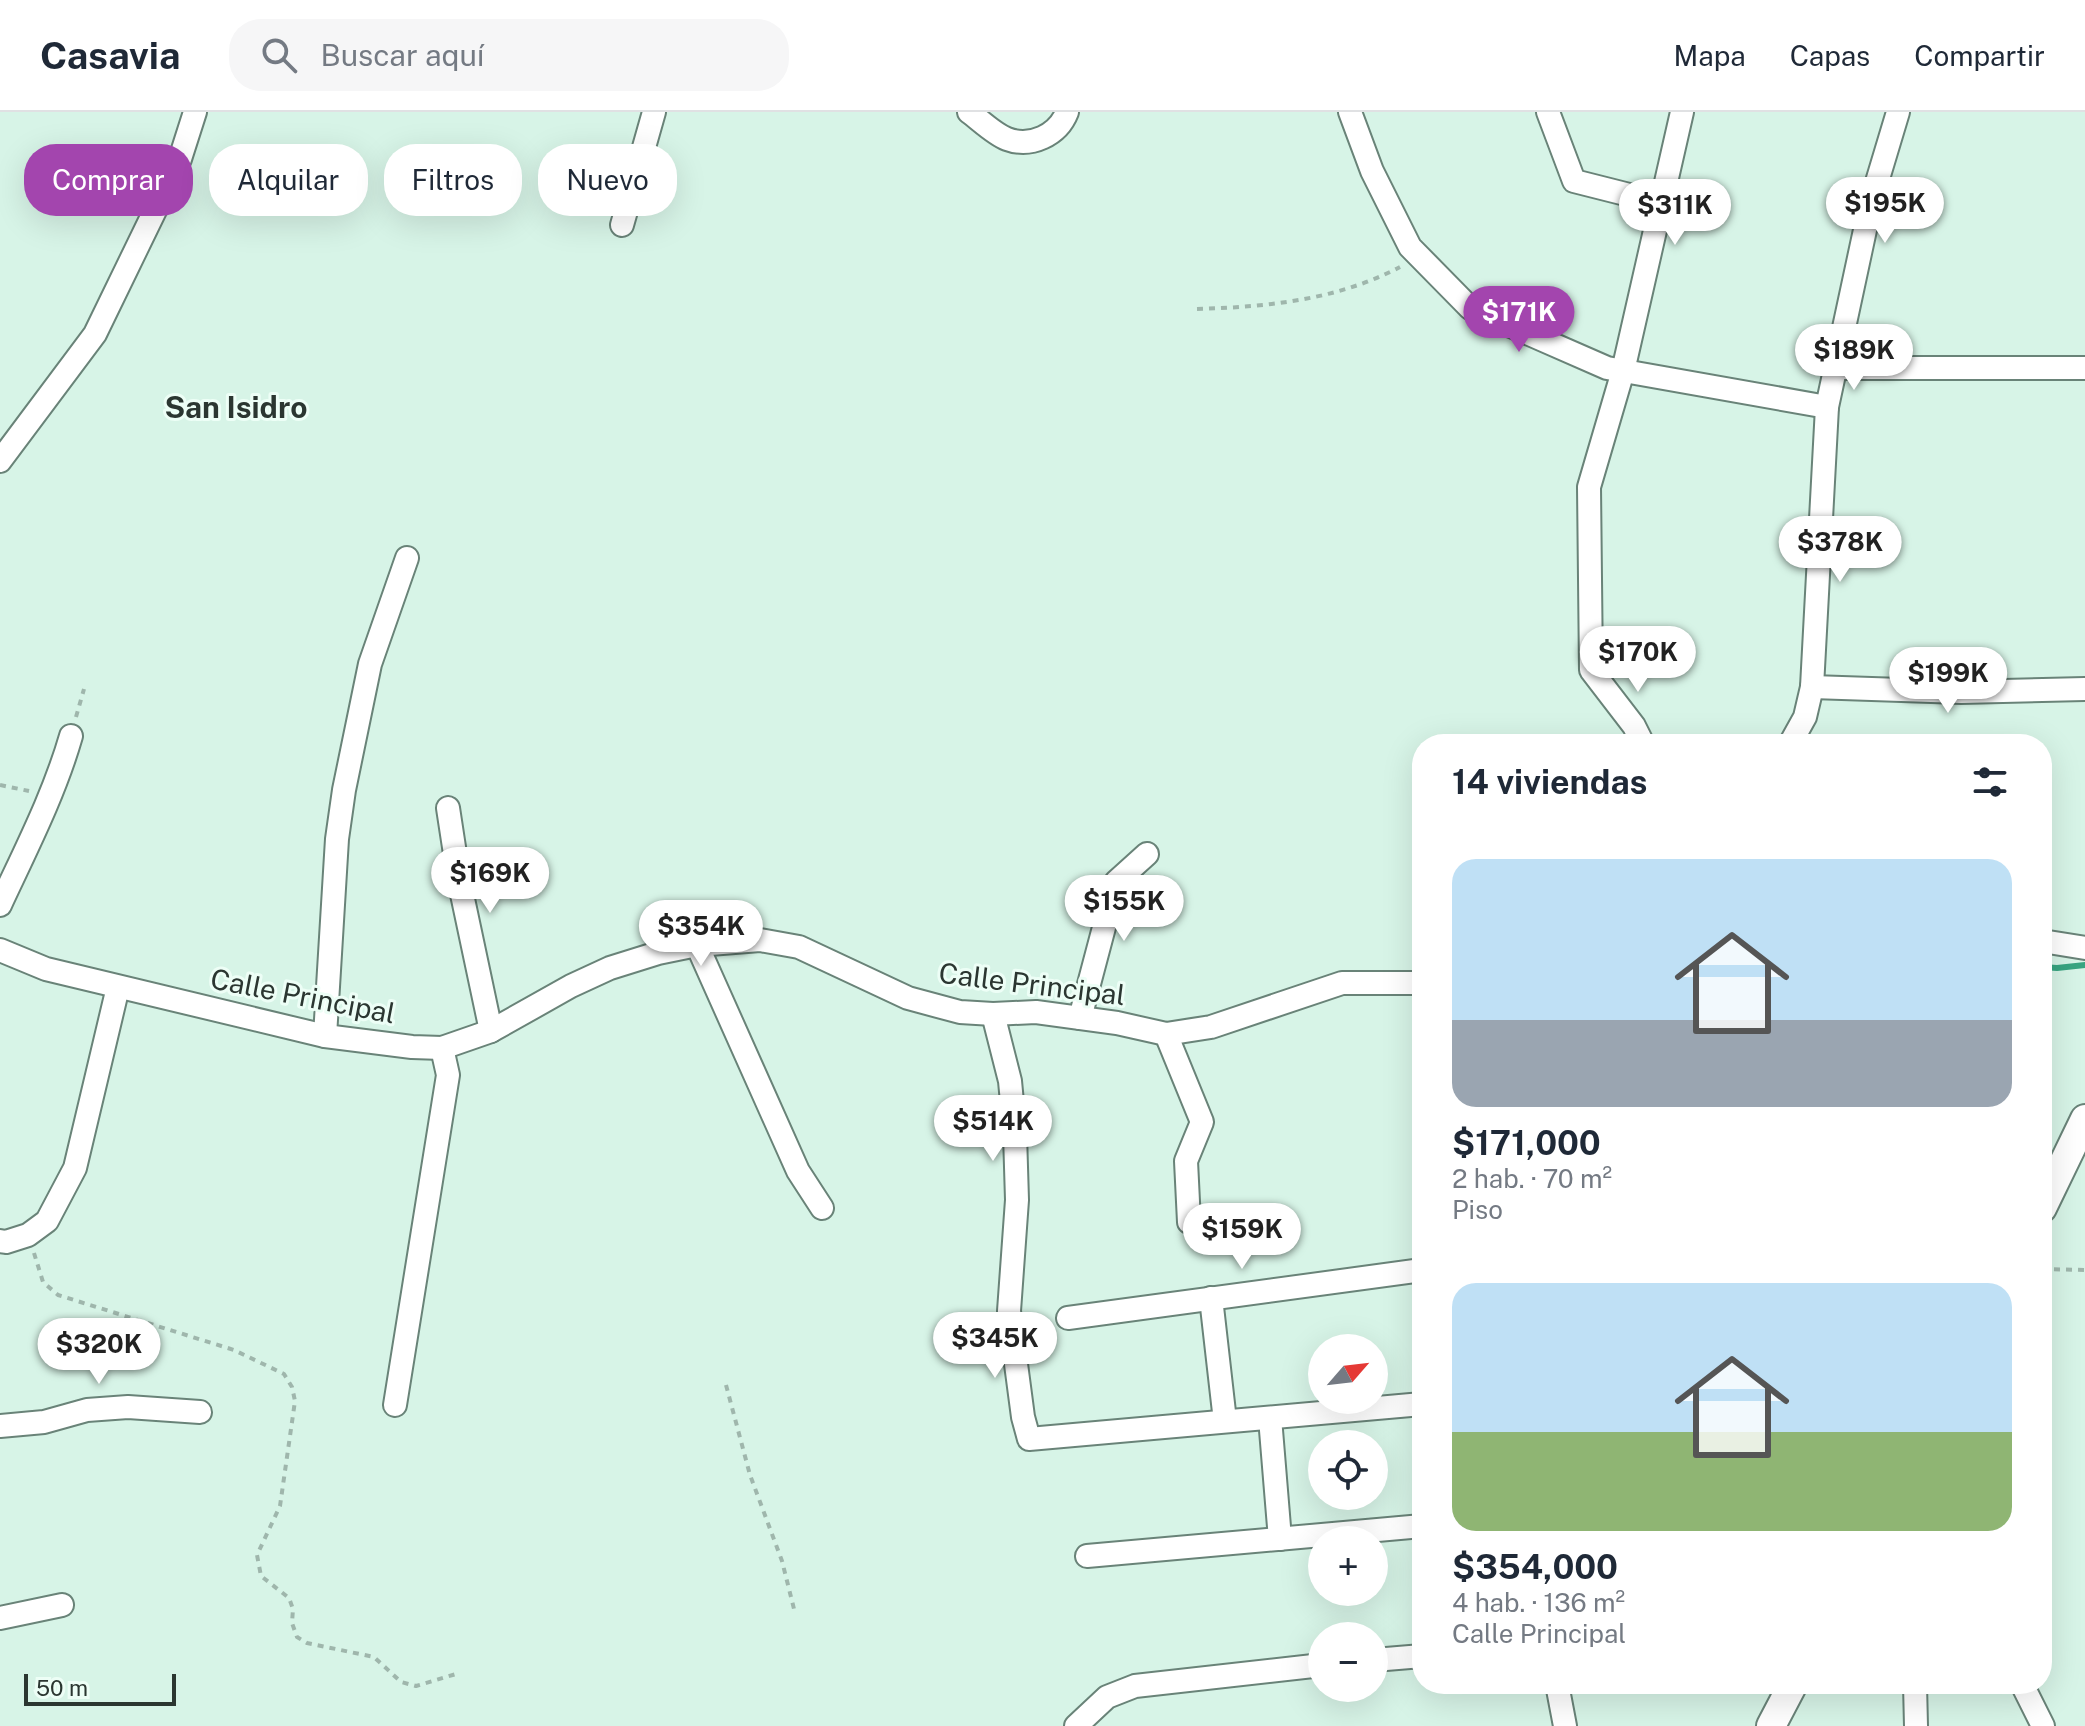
<!DOCTYPE html>
<html lang="es">
<meta charset="utf-8">
<style>
body{margin:0;font-family:"Public Sans",sans-serif;background:#f6f6f7;color:#1f2937;height:100vh;display:flex;flex-direction:column;font-size:30px;white-space:nowrap}
*{box-sizing:border-box;margin:0}
p{font-size:26px;color:#747a83}
.icon{flex:none;width:44px;height:44px;fill:none;stroke:currentColor;stroke-width:2;stroke-linecap:round;stroke-linejoin:round}
.map{position:relative;flex:1;overflow:hidden}
.sheet{position:absolute;left:1412px;top:622px;width:640px;height:960px;display:flex;flex-direction:column;background:#fff;border-radius:32px;box-shadow:0 8px 32px #0002}
.sheet>*{flex:none}
.hud{position:absolute;left:24px;top:32px;width:760px;height:72px;display:flex;gap:16px}
.needle{width:52px;rotate:62deg}
.fabs{position:absolute;left:1308px;top:1222px;display:grid;gap:16px}
.fabs a{display:grid;place-items:center;width:80px;height:80px;border-radius:50%;background:#fff;box-shadow:0 8px 32px #0002;font-size:40px}
.scale{position:absolute;left:24px;bottom:20px;width:152px;box-sizing:border-box;padding-left:8px;border:4px solid #2b3631;border-top:0;font-size:22px;line-height:28px;white-space:nowrap;color:#2b3631;-webkit-text-stroke:6px #edfef6;paint-order:stroke}
.price{position:absolute;translate:-50% -68px;padding:0 18px;border-radius:28px;background:#fff;color:#222;font-size:26px;line-height:52px;filter:drop-shadow(0 2px 4px #0008)}
.price::after{content:'';position:absolute;left:50%;top:48px;width:24px;height:18px;margin-left:-12px;background:inherit;clip-path:polygon(0 0,100% 0,50% 100%)}
.price.current{background:#a345ae;color:#fff}
ul{padding:0;list-style:none}
li{display:grid;align-content:center;gap:16px;height:424px;padding:0 40px}
li span{display:grid;place-items:center;height:248px;border-radius:24px;color:#555}
li>.icon{margin-inline-start:auto}
span .icon{width:144px;height:144px;fill:#fffc;stroke-width:1}
li b{font-size:34px}
h2{display:flex;justify-content:space-between;align-items:center;height:96px;padding:0 40px;font-size:34px}
.pill{padding:0 28px;border-radius:32px;background:#fff;box-shadow:0 8px 32px #0002;font-size:28px;line-height:72px}
.pill.current{background:#a345ae;color:#fff}
header{display:flex;align-items:center;gap:48px;box-sizing:border-box;height:112px;padding:0 40px;background:#fff;border-bottom:2px solid #e0e1e3}
header strong{font-size:38px}
nav{display:flex;gap:44px;margin-inline-start:auto;font-size:28px}
.search{width:560px;height:72px;background:#f6f6f7;display:flex;align-items:center;gap:20px;box-sizing:border-box;padding:0 28px;border-radius:32px;color:#747a83;font-size:30px}
.map>svg:first-child{display:block}
.lines{fill:none;stroke-linecap:round;stroke-linejoin:round}
.stream{stroke:#38a581;stroke-width:6}
.minor-casing{stroke:#698378;stroke-width:26}
.major-casing{stroke:#698378;stroke-width:32}
.path{stroke:#9fb6ac;stroke-width:4;stroke-dasharray:6 6;stroke-linecap:butt}
.minor{stroke:#fff;stroke-width:22}
.major{stroke:#fff;stroke-width:28}
.labels{text-anchor:middle;stroke-width:6;stroke-linejoin:round;paint-order:stroke}
.street-label{font-size:28px;fill:#2b3631;stroke:#edfef6}
.neighbourhood-label{font-size:30px;font-weight:bold;fill:#2b3631;stroke:#edfef6}
</style>
<header>
<strong>Casavia</strong>
<div class="search"><svg class="icon" aria-label="search" viewBox="0 0 24 24"><circle cx="10" cy="10" r="6"/><path d="M15 15l6 6"/></svg>Buscar aquí</div>
<nav><a>Mapa</a><a>Capas</a><a>Compartir</a></nav>
</header>
<div class="map">
<svg width="2085" height="1614" viewBox="0 0 2085 1614">
<rect width="100%" height="100%" fill="#d7f4e7"/>
<g class="lines">
<!-- stream -->
<polyline class="stream" points="2042,855 2057,856 2085,853"/>
<!-- minor casing -->
<g class="minor-casing">
<g id="minor">
<path d="M969,0c11,8 25,22 38,27 24,9 51,-4 60,-27"/>
<polyline points="1350,0 1372,59 1410,135 1470,196 1607,256 1827,295"/>
<polyline points="1548,0 1574,69 1661,91"/>
<polyline points="622,113 654,0"/>
<polyline points="1835,256 2085,256"/>
<polyline points="0,349 95,222 180,47 195,0"/>
<polyline points="1812,575 1961,580 2085,577"/>
<polyline points="1643,632 1634,614 1591,558 1589,375 1623,259 1682,0"/>
<polyline points="1790,632 1805,605 1812,575 1827,295 1871,90 1898,0"/>
<polyline points="448,696 459,768 491,919"/>
<path d="M0,793c26,-56 54,-110 71,-169"/>
<polyline points="2042,829 2085,836"/>
<polyline points="697,833 798,1059 822,1096"/>
<polyline points="0,838 46,857 325,924 412,935 442,936 491,919 571,874 610,856 658,841 697,833 760,828 799,835 908,886 960,900 993,902 1036,900 1117,911 1166,922 1211,915 1342,871 1422,871"/>
<polyline points="993,902 1010,969 1015,1022 1017,1088 1009,1199 1023,1305 1029,1327 1422,1292"/>
<polyline points="1080,906 1116,770 1147,742"/>
<polyline points="1166,922 1202,1010 1186,1049 1189,1110"/>
<polyline points="325,924 337,727 344,678 370,552 407,446"/>
<polyline points="0,1129 6,1130 28,1123 47,1109 75,1056 118,875"/>
<polyline points="1211,1186 1225,1309"/>
<polyline points="1068,1206 1422,1158"/>
<polyline points="395,1293 448,963 442,936"/>
<polyline points="1270,1306 1280,1427"/>
<polyline points="0,1314 44,1310 87,1298 128,1295 200,1300"/>
<polyline points="1087,1444 1422,1414"/>
<polyline points="0,1506 62,1493"/>
<polyline points="1374,1548 1422,1544"/>
<polyline points="1557,1572 1565,1614"/>
<polyline points="1915,1572 1916,1614"/>
<polyline points="2022,1572 2043,1614"/>
<polyline points="1076,1614 1107,1585 1135,1574 1322,1553"/>
</g>
</g>
<!-- major casing -->
<g class="major-casing">
<g id="major">
<polyline points="2042,1096 2085,1007"/>
<polyline points="1771,1614 1793,1572"/>
</g>
</g>
<!-- path -->
<g class="path">
<path d="M1197,197c70,-2 140,-9 203,-42"/>
<polyline points="76,605 84,577"/>
<polyline points="0,673 29,679"/>
<polyline points="34,1141 43,1170 58,1183 234,1238 284,1262 292,1275 295,1289 280,1394 257,1443 261,1464 289,1486 293,1497 292,1511 297,1525 307,1531 374,1545 401,1570 416,1574 456,1562"/>
<polyline points="2042,1157 2085,1158"/>
<polyline points="726,1273 750,1363 782,1449 794,1497"/>
</g>
<!-- minor -->
<use href="#minor" class="minor"/>
<!-- major -->
<use href="#major" class="major"/>
</g>
<g class="labels">
<!-- street labels -->
<g class="street-label">
<text transform="translate(1032 872) rotate(7)" y="10">Calle Principal</text>
<text transform="translate(303 884) rotate(11)" y="10">Calle Principal</text>
</g>
<!-- neighbourhood labels -->
<g class="neighbourhood-label">
<text x="236" y="306">San Isidro</text>
</g>
</g>
</svg>
<div class="fabs">
<a><svg class="needle" viewBox="-14 -14 28 28"><path d="M0-13l5 13h-10z" fill="#e53935"/><path d="M0 13l5-13h-10z" fill="#747a83"/></svg></a>
<a><svg class="icon" aria-label="locate" viewBox="0 0 24 24"><circle cx="12" cy="12" r="6"/><path d="M12 2v4M12 18v4M2 12h4M18 12h4"/></svg></a>
<a>+</a>
<a>−</a>
</div>
<div class="scale">50 m</div>
<b class="price" style="left:1885px;top:133px">$195K</b>
<b class="price" style="left:1675px;top:135px">$311K</b>
<b class="price current" style="left:1519px;top:242px">$171K</b>
<b class="price" style="left:1854px;top:280px">$189K</b>
<b class="price" style="left:1840px;top:472px">$378K</b>
<b class="price" style="left:1638px;top:582px">$170K</b>
<b class="price" style="left:1948px;top:603px">$199K</b>
<b class="price" style="left:490px;top:803px">$169K</b>
<b class="price" style="left:1124px;top:831px">$155K</b>
<b class="price" style="left:701px;top:856px">$354K</b>
<b class="price" style="left:993px;top:1051px">$514K</b>
<b class="price" style="left:1242px;top:1159px">$159K</b>
<b class="price" style="left:995px;top:1268px">$345K</b>
<b class="price" style="left:99px;top:1274px">$320K</b>
<div class="hud">
<a class="pill current">Comprar</a>
<a class="pill">Alquilar</a>
<a class="pill">Filtros</a>
<a class="pill">Nuevo</a>
</div>
<section class="sheet">
<h2>14 viviendas<svg class="icon" aria-label="filters" viewBox="0 0 24 24"><path d="M4 7h16M4 17h16"/><circle cx="9" cy="7" r="2"/><circle cx="15" cy="17" r="2"/></svg></h2>
<ul>
<li><span style="background:linear-gradient(#bfe0f5 65%,#9aa5b1 0)"><svg class="icon" aria-label="home" viewBox="0 0 24 24"><path d="M3 11l9-7 9 7M6 9v11h12V9"/></svg></span><div><b>$171,000</b><p>2 hab. · 70 m²</p><p>Piso</p></div></li>
<li><span style="background:linear-gradient(#bfe0f5 60%,#8fb573 0)"><svg class="icon" aria-label="home" viewBox="0 0 24 24"><path d="M3 11l9-7 9 7M6 9v11h12V9"/></svg></span><div><b>$354,000</b><p>4 hab. · 136 m²</p><p>Calle Principal</p></div></li>
</ul>
</section>
</div>
